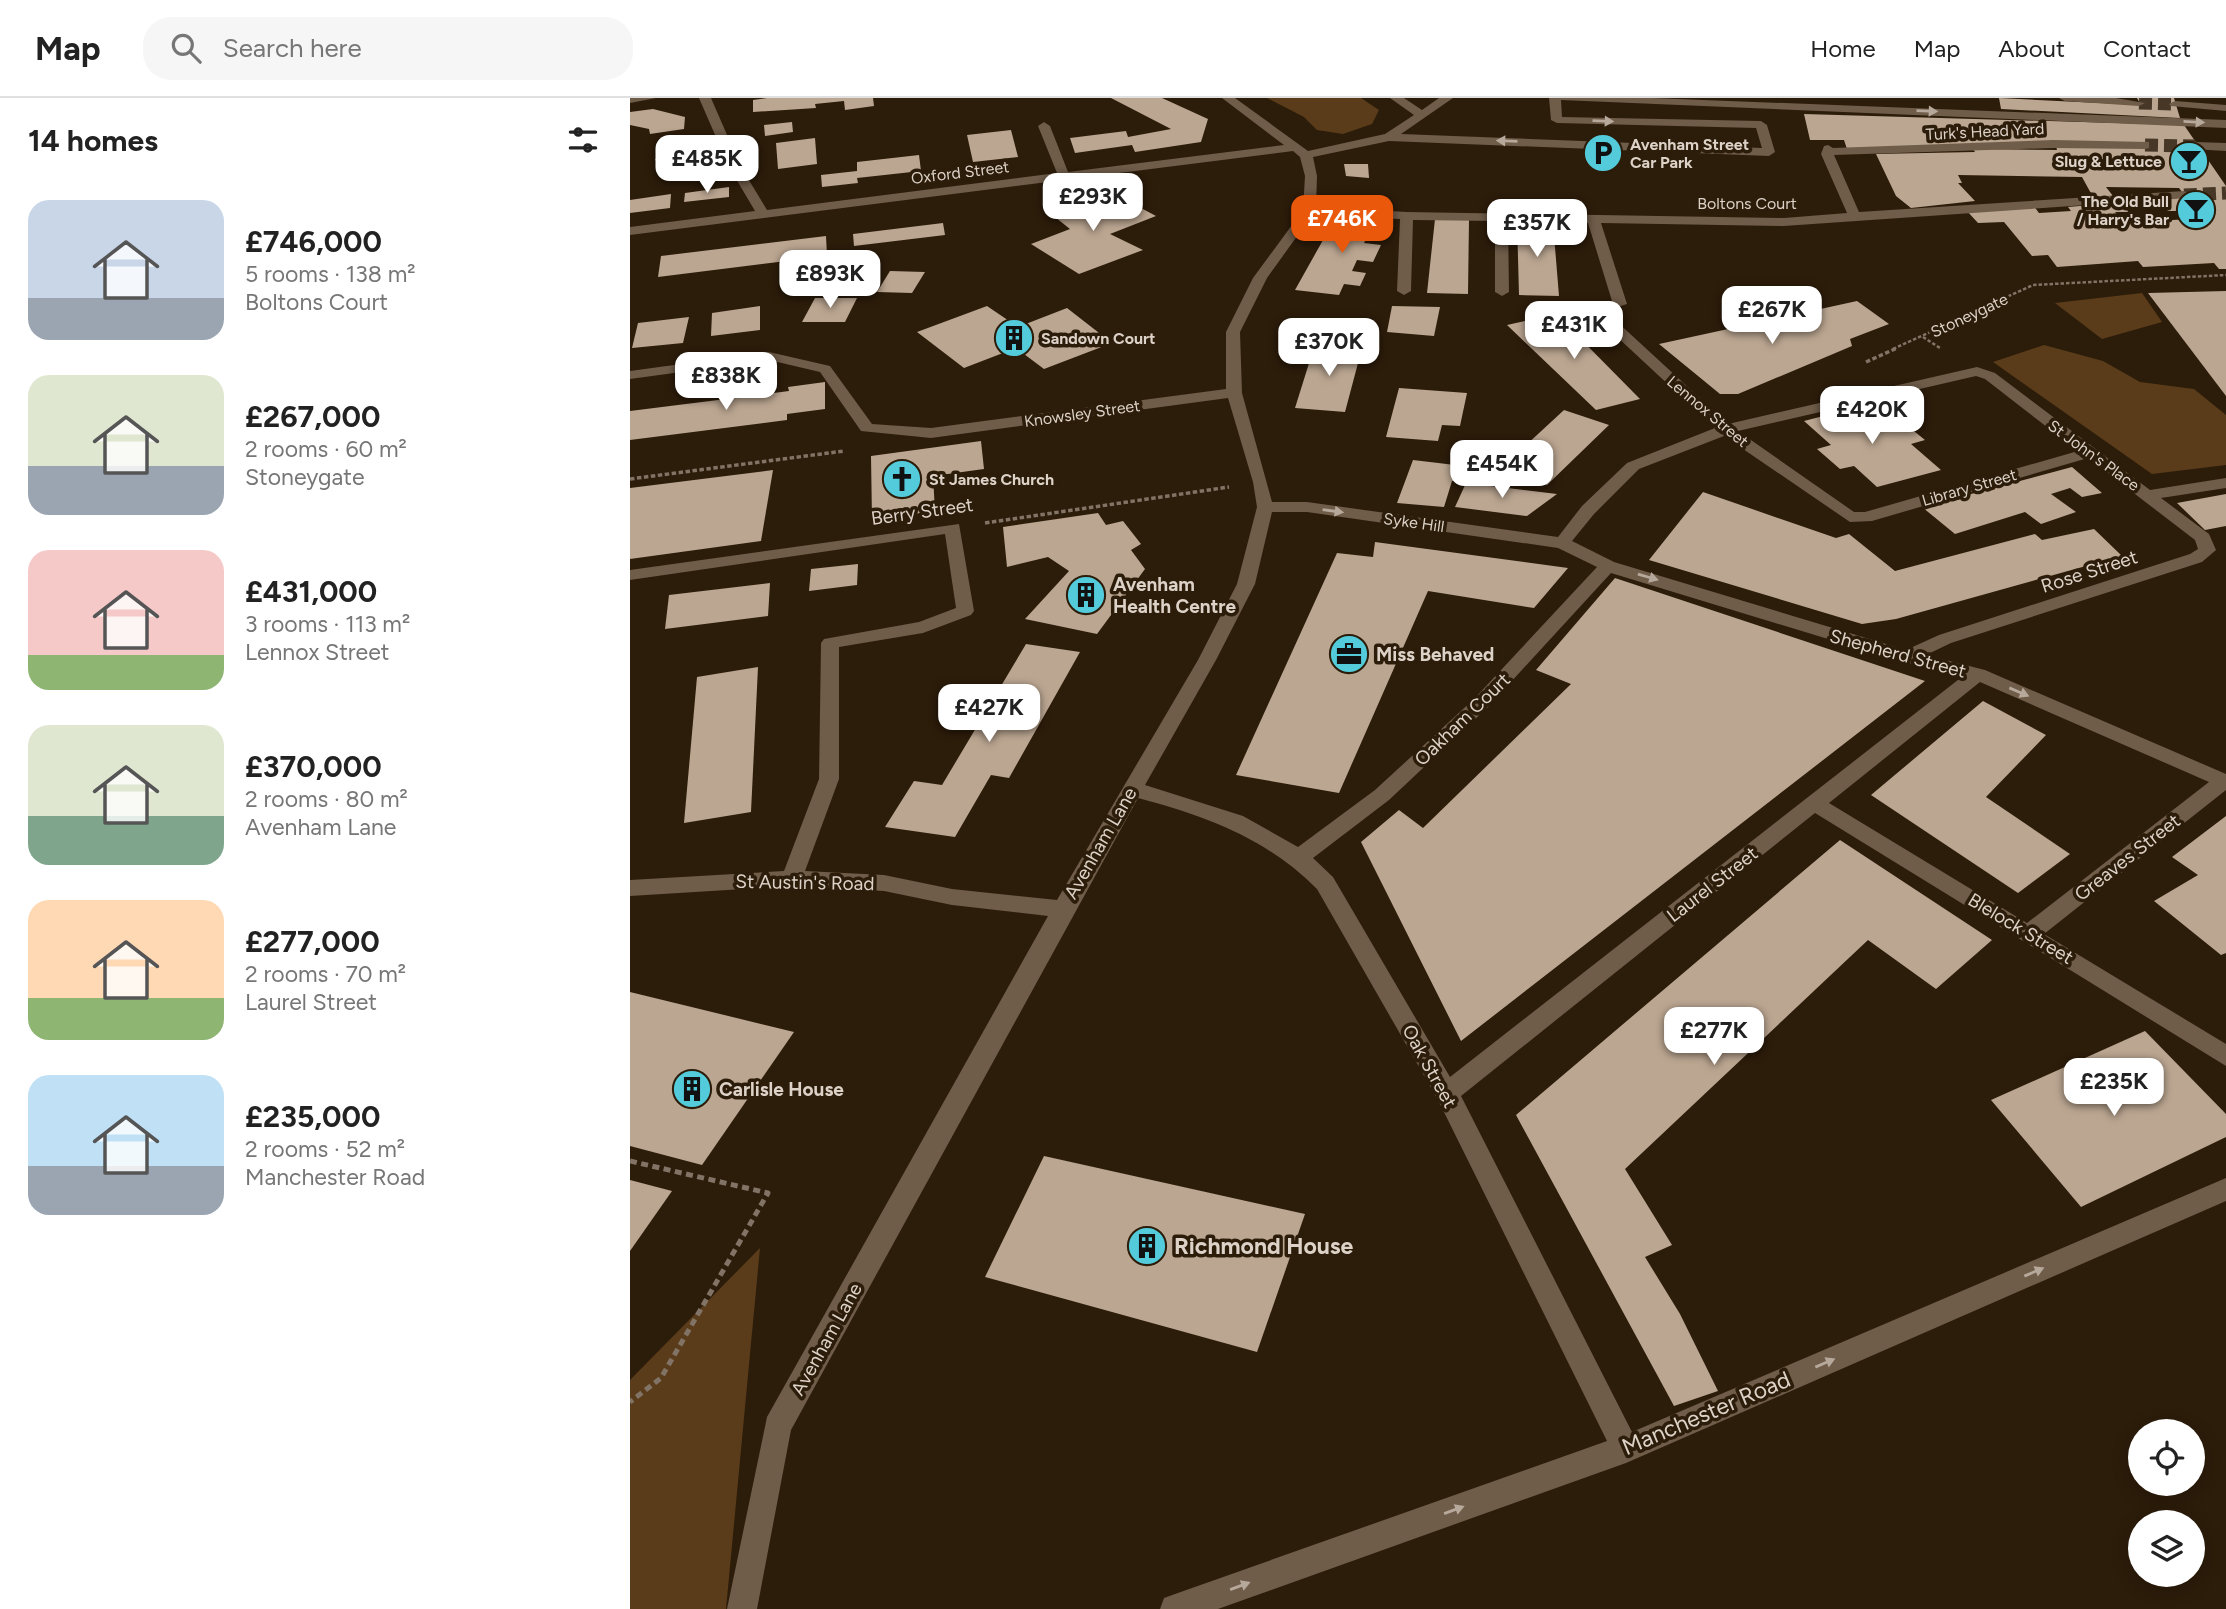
<!DOCTYPE html>
<meta charset="utf-8">
<style>
body{margin:0;font-family:Figtree,sans-serif;background:#f6f6f6;color:#222;height:100vh;display:flex;flex-direction:column;font-size:26px;white-space:nowrap}
*{box-sizing:border-box;margin:0}
p{font-size:23px;color:#767676}
.icon{flex:none;width:38px;height:38px;fill:none;stroke:currentColor;stroke-width:2;stroke-linecap:round;stroke-linejoin:round}
.map{position:relative;flex:1;overflow:hidden}
.details{display:flex;flex-direction:column;background:#fff;width:630px}
.details>*{flex:none}
.fabs{position:absolute;left:1498px;top:1321px;display:grid;gap:14px}
.fabs a{display:grid;place-items:center;width:77px;height:77px;border-radius:50%;background:#fff;box-shadow:0 4px 18px #0003;font-size:35px}
.price{position:absolute;translate:-50% -60px;padding:0 16px;border-radius:14px;background:#fff;color:#222;font-size:23px;line-height:46px;filter:drop-shadow(0 2px 4px #0008)}
.price::after{content:'';position:absolute;left:50%;top:42px;width:21px;height:16px;margin-left:-10px;background:inherit;clip-path:polygon(0 0,100% 0,50% 100%)}
.price.on{background:#ea580c;color:#fff}
ul{padding:0;list-style:none}
li{display:flex;align-items:center;gap:21px;height:175px;padding:0 28px}
li span{display:grid;place-items:center;flex:none;width:196px;height:140px;border-radius:21px;color:#555}
li>.icon{margin-inline-start:auto}
span .icon{width:84px;height:84px;fill:#fffc;stroke-width:1}
li b{font-size:30px}
h2{display:flex;justify-content:space-between;align-items:center;height:84px;padding:0 28px;font-size:30px}
header{display:flex;align-items:center;gap:42px;box-sizing:border-box;height:98px;padding:0 35px;background:#fff;border-bottom:2px solid #e0e0e0}
header strong{font-size:33px}
nav{display:flex;gap:38px;margin-inline-start:auto;font-size:24px}
.search{width:490px;height:63px;background:#f6f6f6;display:flex;align-items:center;gap:18px;box-sizing:border-box;padding:0 24px;border-radius:28px;color:#767676;font-size:26px}
main{display:flex;flex:1;min-height:0}
.map>svg:first-child{display:block}
.green{fill:#5a3c1a}
.building{fill:#bba691}
.lines{fill:none;stroke-linecap:round;stroke-linejoin:round}
.minor-tunnel{stroke:#473726;stroke-width:13;stroke-dasharray:13 6;stroke-linecap:butt}
.path-far2{stroke:#817365;stroke-width:2.5;stroke-dasharray:3.5 2;stroke-linecap:butt}
.path-far1{stroke:#817365;stroke-width:3.5;stroke-dasharray:4.5 2.5;stroke-linecap:butt}
.path{stroke:#817365;stroke-width:5;stroke-dasharray:7 4.5;stroke-linecap:butt}
.minor{fill:#6f5c49;fill-rule:evenodd}
.oneway{fill:#b6a99b}
.labels{text-anchor:middle;stroke-width:7;stroke-linejoin:round;paint-order:stroke}
.far-street-label{font-size:16px;fill:#ddd2c7;stroke:#2c1c0a}
.far-poi-label{font-size:16px;font-weight:bold;fill:#ddd2c7;stroke:#2c1c0a;text-anchor:start}
.street-label{font-size:19px;fill:#ddd2c7;stroke:#2c1c0a}
.poi-label{font-size:19px;font-weight:bold;fill:#ddd2c7;stroke:#2c1c0a;text-anchor:start}
.near-poi-label{font-size:23px;font-weight:bold;fill:#ddd2c7;stroke:#2c1c0a;text-anchor:start}
.near-street-label{font-size:23px;fill:#ddd2c7;stroke:#2c1c0a}
</style>
<header>
<strong>Map</strong>
<div class="search"><svg class="icon" aria-label="search" viewBox="0 0 24 24"><circle cx="10" cy="10" r="6"/><path d="M15 15l6 6"/></svg>Search here</div>
<nav><a>Home</a><a>Map</a><a>About</a><a>Contact</a></nav>
</header>
<main>
<section class="details">
<h2>14 homes<svg class="icon" aria-label="filters" viewBox="0 0 24 24"><path d="M4 7h16M4 17h16"/><circle cx="9" cy="7" r="2"/><circle cx="15" cy="17" r="2"/></svg></h2>
<ul>
<li><span style="background:linear-gradient(#c9d6e8 70%,#9aa5b1 0)"><svg class="icon" aria-label="home" viewBox="0 0 24 24"><path d="M3 11l9-7 9 7M6 9v11h12V9"/></svg></span><div><b>£746,000</b><p>5 rooms · 138 m²</p><p>Boltons Court</p></div></li>
<li><span style="background:linear-gradient(#dfe7d0 65%,#9aa5b1 0)"><svg class="icon" aria-label="home" viewBox="0 0 24 24"><path d="M3 11l9-7 9 7M6 9v11h12V9"/></svg></span><div><b>£267,000</b><p>2 rooms · 60 m²</p><p>Stoneygate</p></div></li>
<li><span style="background:linear-gradient(#f6c9c9 75%,#8fb573 0)"><svg class="icon" aria-label="home" viewBox="0 0 24 24"><path d="M3 11l9-7 9 7M6 9v11h12V9"/></svg></span><div><b>£431,000</b><p>3 rooms · 113 m²</p><p>Lennox Street</p></div></li>
<li><span style="background:linear-gradient(#dfe7d0 65%,#7fa58c 0)"><svg class="icon" aria-label="home" viewBox="0 0 24 24"><path d="M3 11l9-7 9 7M6 9v11h12V9"/></svg></span><div><b>£370,000</b><p>2 rooms · 80 m²</p><p>Avenham Lane</p></div></li>
<li><span style="background:linear-gradient(#ffd9b3 70%,#8fb573 0)"><svg class="icon" aria-label="home" viewBox="0 0 24 24"><path d="M3 11l9-7 9 7M6 9v11h12V9"/></svg></span><div><b>£277,000</b><p>2 rooms · 70 m²</p><p>Laurel Street</p></div></li>
<li><span style="background:linear-gradient(#bfe0f5 65%,#9aa5b1 0)"><svg class="icon" aria-label="home" viewBox="0 0 24 24"><path d="M3 11l9-7 9 7M6 9v11h12V9"/></svg></span><div><b>£235,000</b><p>2 rooms · 52 m²</p><p>Manchester Road</p></div></li>
</ul>
</section>
<div class="map">
<svg width="1596" height="1511" viewBox="0 0 1596 1511">
<rect width="100%" height="100%" fill="#2c1c0a"/>
<!-- green -->
<g class="green">
<polygon points="637,0 731,0 749,12 742,26 713,36 687,32 674,19"/>
<polygon points="1512,195 1532,224 1472,241 1425,205"/>
<polygon points="1414,247 1473,263 1510,284 1564,291 1596,317 1596,367 1522,376 1363,264"/>
<polygon points="130,1150 96,1511 0,1511 0,1282"/>
</g>
<!-- building -->
<g class="building">
<polygon points="137,0 243,0 244,8 215,12 214,3 185,6 186,10 123,14 123,2"/>
<polygon points="481,0 532,0 578,21 571,44 505,54 502,47 445,55 440,40 496,33 498,39 541,31"/>
<polygon points="1369,0 1511,7 1507,0 1544,0 1550,20 1371,11"/>
<polygon points="23,11 55,19 54,31 20,36 19,31 0,27 0,14"/>
<polygon points="1174,16 1554,27 1596,88 1596,171 1589,171 1584,165 1513,169 1508,163 1427,169 1418,157 1402,158 1374,124 1348,125 1337,113 1403,107 1409,115 1441,113 1438,109 1462,107 1465,111 1479,110 1476,107 1491,106 1499,114 1485,114 1491,121 1503,121 1507,124 1560,121 1551,113 1538,113 1531,106 1499,108 1497,105 1556,99 1549,90 1476,89 1483,98 1463,99 1452,79 1328,77 1332,85 1328,85 1345,103 1281,110 1266,98 1246,56 1345,54 1343,51 1427,52 1426,48 1217,51 1214,42 1180,42"/>
<polygon points="162,24 163,34 135,38 134,27"/>
<polygon points="381,32 388,59 343,64 337,37"/>
<polygon points="185,40 187,66 148,71 146,45"/>
<polygon points="64,42 76,70 41,77 36,66 28,67 25,61 34,59 29,48"/>
<polygon points="289,57 291,73 227,80 228,85 192,89 191,77 227,73 227,64"/>
<polygon points="369,65 370,73 336,77 335,69"/>
<polygon points="714,66 738,66 739,80 716,78"/>
<polygon points="99,89 99,99 54,104 55,95"/>
<polygon points="481,94 526,118 480,136 513,152 449,176 401,146 440,131 420,115"/>
<polygon points="41,96 40,110 0,115 0,102"/>
<polygon points="707,117 746,119 742,126 759,128 753,141 737,139 734,145 751,147 743,164 727,162 722,173 736,175 730,188 714,186 709,197 665,192"/>
<polygon points="805,121 839,122 838,196 797,195"/>
<polygon points="887,122 923,125 929,198 889,197"/>
<polygon points="313,125 315,137 224,148 223,136"/>
<polygon points="196,138 197,158 28,179 31,158"/>
<polygon points="260,173 295,174 282,195 247,194"/>
<polygon points="1596,193 1596,298 1518,195"/>
<polygon points="185,200 227,200 215,224 172,224"/>
<polygon points="1227,203 1259,226 1220,241 1222,248 1108,296 1090,296 1029,246"/>
<polygon points="130,208 130,232 81,238 82,215"/>
<polygon points="357,208 388,229 437,210 482,245 414,271 386,250 334,270 287,234"/>
<polygon points="762,208 810,209 804,238 757,234"/>
<polygon points="926,216 1010,301 966,312 877,227"/>
<polygon points="59,219 53,245 2,250 8,225"/>
<polygon points="685,246 732,250 715,314 665,310"/>
<polygon points="195,284 195,311 157,316 157,322 0,342 0,313 159,293 158,289"/>
<polygon points="769,290 837,295 830,328 812,327 808,343 756,339"/>
<polygon points="1236,307 1260,328 1274,325 1295,342 1281,346 1311,372 1247,389 1224,368 1210,371 1187,351 1201,347 1174,323"/>
<polygon points="934,312 979,327 917,387 870,371"/>
<polygon points="351,343 354,371 303,378 305,413 242,422 241,358"/>
<polygon points="783,362 825,367 846,379 844,384 822,383 814,409 767,405"/>
<polygon points="1442,369 1472,395 1452,399 1440,390 1421,396 1446,414 1411,426 1395,414 1325,436 1292,409"/>
<polygon points="143,372 131,443 0,461 0,390"/>
<polygon points="836,385 927,396 897,418 825,409"/>
<polygon points="1073,394 1206,440 1219,436 1265,473 1405,436 1412,442 1464,431 1492,458 1266,521 1232,526 1019,462"/>
<polygon points="1596,396 1596,428 1575,432 1547,405"/>
<polygon points="468,415 476,427 493,423 511,446 501,452 515,471 467,536 395,521 439,473 418,459 377,469 373,429"/>
<polygon points="745,444 938,470 904,510 798,493 709,695 606,677 707,455 743,459"/>
<polygon points="228,466 227,487 179,493 181,471"/>
<polygon points="985,480 1295,583 831,943 731,744 769,712 793,730 941,586 906,572"/>
<polygon points="140,485 138,518 35,531 39,497"/>
<polygon points="396,546 450,554 379,680 361,677 325,739 255,729 284,683 312,687"/>
<polygon points="128,569 121,714 54,725 67,579"/>
<polygon points="1353,603 1416,637 1356,699 1440,756 1388,795 1241,697"/>
<polygon points="1596,718 1596,855 1591,857 1524,803 1568,777 1542,759"/>
<polygon points="1210,742 1362,842 1306,891 1238,842 995,1071 1042,1147 1015,1159 1050,1216 1088,1293 1044,1308 886,1017"/>
<polygon points="0,894 164,934 72,1067 0,1048"/>
<polygon points="1515,933 1596,1016 1596,1039 1451,1109 1361,1002"/>
<polygon points="414,1058 675,1116 627,1254 355,1179"/>
<polygon points="0,1082 42,1093 0,1153"/>
</g>
<g class="lines">
<!-- minor-tunnel -->
<g class="minor-tunnel">
<polyline points="1509,5 1545,6"/>
<polyline points="1515,47 1565,48"/>
<polyline points="1554,97 1596,95"/>
</g>
<!-- path-far2 -->
<g class="path-far2">
<polyline points="1293,239 1310,250"/>
<polyline points="1263,251 1403,187 1596,177"/>
</g>
<!-- path-far1 -->
<g class="path-far1">
<polyline points="1236,264 1267,250"/>
<polyline points="0,381 214,353"/>
<polyline points="355,425 599,389"/>
</g>
<!-- path -->
<polyline class="path" points="0,1063 138,1095 31,1280 0,1304"/>
<!-- minor -->
<g class="minor">
<polygon points="0,0 26,0 0,5"/>
<path d="M69,0h12l30,69 26,43 290,-37 -19,-47 6,-4 6,4 18,46 216,-27 -62,-47h13l73,53 77,-17 29,-19 -24,-17h14l18,12 17,-12h14l-52,36 361,14 -6,-20 -199,-5 -6,-3 -2,-22h103l574,22v8l-665,-28 1,17 199,4 6,4 8,27 -6,4 -380,-15 -76,16 4,19 -1,31 91,5 377,6 63,-5 -26,-59 3,-8 4,-1 5,3 220,-8 96,2v6l-4,1 -92,-1 -219,7 25,57 325,-21 6,4 -2,3 -404,28 -183,-3 26,81 -19,6 6,9 114,105 249,-57 18,6 155,117 76,-12v10l-65,10 48,36 7,16 -14,12 -251,81 -25,12 59,15 241,104v16l-182,144 182,110v22l-411,-253 -354,283 171,336 594,-254v23l-600,262 -408,146h-58l4,-11 11,-4 432,-153 -169,-341 -121,-211c-51,-51 -111,-73 -179,-91l-347,632 -34,179h-30l40,-192 281,-501 -96,-11 -68,-14 -92,-5 -162,10v-16l154,-9 35,-92 2,-136 3,-4 95,-17 37,-14 -11,-74 -315,46v-10l329,-46 15,87 -3,4 -48,18 -84,14v132l-34,92 79,4 68,14 105,11 141,-240 39,-76 20,-77 -4,-25 -25,-84 -297,40 -70,-7 -41,-59 -51,-12 -139,19v-8l139,-19 61,14 42,58 59,4 295,-39v-57l27,-54 50,-68 2,-34 -5,-19 -7,-6 -663,84v-8l125,-16 -26,-44zM683,116l87,5 -3,72 7,4 7,-4 2,-71 82,1v71l7,4 7,-4 -1,-71 80,2 24,78 -20,6 9,15 114,106 -88,35 -45,43 -24,31 -251,-35h-35l-30,-109 -2,-61 27,-54zM1346,278l9,3 93,72 -213,61h-11l-116,-81zM1094,338l126,86 22,-1 216,-63 107,82 3,9 -8,5 -251,81 -33,15 -292,-88 -42,-21 22,-27 45,-45zM642,414h35l251,36 39,19 -123,132 -99,91 -77,57 -55,-31 -98,-31 71,-125 39,-76zM981,475l289,88 63,15 -513,401 -117,-200 -20,-19 76,-58 99,-93zM1350,584l229,100 -182,141 -198,-120z"/>
<polygon points="1429,0 1486,0 1515,5 1509,8 1435,3"/>
<polygon points="1545,3 1596,7 1596,13 1541,8 1539,6"/>
<polygon points="1565,44 1596,45 1596,53 1561,51 1559,48"/>
</g>
</g>
<!-- one-way arrows -->
<defs><path id="oneway-solid" d="M-6-.8H1V-3.2L6.5 0L1 3.2V.8H-6Z" transform="scale(1.75)"/></defs>
<g class="oneway">
<use href="#oneway-solid" transform="translate(1297 13) rotate(2)"/>
<use href="#oneway-solid" transform="translate(973 23) rotate(2)"/>
<use href="#oneway-solid" transform="translate(1564 24) rotate(3)"/>
<use href="#oneway-solid" transform="translate(877 43) rotate(-178)"/>
<use href="#oneway-solid" transform="translate(703 413) rotate(8)"/>
<use href="#oneway-solid" transform="translate(1018 479) rotate(16)"/>
<use href="#oneway-solid" transform="translate(1389 594) rotate(23)"/>
<use href="#oneway-solid" transform="translate(1404 1174) rotate(-23)"/>
<use href="#oneway-solid" transform="translate(1195 1265) rotate(-23)"/>
<use href="#oneway-solid" transform="translate(824 1412) rotate(-20)"/>
<use href="#oneway-solid" transform="translate(610 1488) rotate(-20)"/>
</g>
<!-- icons -->
<defs>
<g id="parking-disc" transform="scale(2.0125)"><circle r="9.5" fill="#53cbdb" stroke="#2c1c0a"/><path d="M-3.5-5.5H1a3.5 3.5 0 0 1 0 7H-1V5.5H-3.5ZM-1-3.4V-.6H.8a1.4 1.4 0 0 0 0-2.8Z" fill="#111"/></g>
<g id="bar-disc" transform="scale(2.0125)"><circle r="9.5" fill="#53cbdb" stroke="#2c1c0a"/><path d="M-6-5H6L.8 .8V4.5H3.5V6h-7V4.5H-.8V.8Z" fill="#111"/></g>
<g id="building-disc" transform="scale(2.0125)"><circle r="9.5" fill="#53cbdb" stroke="#2c1c0a"/><path d="M-4-6H4V6H1V3H-1V6H-4ZM-2.5-4.3h1.7v1.8h-1.7ZM.8-4.3h1.7v1.8H.8ZM-2.5-1h1.7V.8h-1.7ZM.8-1h1.7V.8H.8Z" fill="#111"/></g>
<g id="church-disc" transform="scale(2.0125)"><circle r="9.5" fill="#53cbdb" stroke="#2c1c0a"/><path d="M-1.2-6h2.4v3.5h3.3v2.4h-3.3V6h-2.4V-.1h-3.3v-2.4h3.3Z" fill="#111"/></g>
<g id="office-disc" transform="scale(2.0125)"><circle r="9.5" fill="#53cbdb" stroke="#2c1c0a"/><path d="M-6-3h4V-5.5h4V-3h4V5H-6ZM-1-4.5V-3h2v-1.5ZM-6 0V1H6V0Z" fill="#111"/></g>
</defs>
<g fill-rule="evenodd">
<use href="#parking-disc" x="973" y="55"/>
<use href="#bar-disc" x="1559" y="63"/>
<use href="#bar-disc" x="1566" y="112"/>
<use href="#building-disc" x="384" y="240"/>
<use href="#church-disc" x="272" y="381"/>
<use href="#building-disc" x="456" y="497"/>
<use href="#office-disc" x="719" y="556"/>
<use href="#building-disc" x="62" y="991"/>
<use href="#building-disc" x="517" y="1148"/>
</g>
<g class="labels">
<!-- far-street labels -->
<g class="far-street-label">
<text transform="translate(1355 33) rotate(-3)" y="6">Turk's Head Yard</text>
<text transform="translate(330 74) rotate(-7)" y="6">Oxford Street</text>
<text x="1117" y="111">Boltons Court</text>
<text transform="translate(1339 217) rotate(-25)" y="6">Stoneygate</text>
<text transform="translate(1078 313) rotate(40)" y="6">Lennox Street</text>
<text transform="translate(452 315) rotate(-8)" y="6">Knowsley Street</text>
<text transform="translate(1464 357) rotate(36)" y="6">St John's Place</text>
<text transform="translate(1339 389) rotate(-16)" y="6">Library Street</text>
<text transform="translate(784 424) rotate(8)" y="6">Syke Hill</text>
</g>
<!-- far-poi labels -->
<g class="far-poi-label">
<text x="1000" y="52">Avenham Street<tspan x="1000" dy="18">Car Park</tspan></text>
<text x="1532" y="69" text-anchor="end">Slug &amp; Lettuce</text>
<text x="1539" y="109" text-anchor="end">The Old Bull<tspan x="1539" dy="18">/ Harry's Bar</tspan></text>
<text x="411" y="246">Sandown Court</text>
<text x="299" y="387">St James Church</text>
</g>
<!-- street labels -->
<g class="street-label">
<text transform="translate(292 413) rotate(-8)" y="7">Berry Street</text>
<text transform="translate(1459 473) rotate(-18)" y="7">Rose Street</text>
<text transform="translate(1268 555) rotate(15)" y="7">Shepherd Street</text>
<text transform="translate(832 621) rotate(-44)" y="7">Oakham Court</text>
<text transform="translate(470 745) rotate(-60)" y="7">Avenham Lane</text>
<text transform="translate(1497 759) rotate(-38)" y="7">Greaves Street</text>
<text transform="translate(175 784) rotate(1)" y="7">St Austin's Road</text>
<text transform="translate(1082 786) rotate(-38)" y="7">Laurel Street</text>
<text transform="translate(1391 830) rotate(31)" y="7">Blelock Street</text>
<text transform="translate(800 968) rotate(61)" y="7">Oak Street</text>
<text transform="translate(196 1241) rotate(-61)" y="7">Avenham Lane</text>
</g>
<!-- poi labels -->
<g class="poi-label">
<text x="483" y="493">Avenham<tspan x="483" dy="22">Health Centre</tspan></text>
<text x="746" y="563">Miss Behaved</text>
<text x="89" y="998">Carlisle House</text>
</g>
<!-- near-poi labels -->
<g class="near-poi-label">
<text x="544" y="1156">Richmond House</text>
</g>
<!-- near-street labels -->
<g class="near-street-label">
<text transform="translate(1076 1315) rotate(-23)" y="8">Manchester Road</text>
</g>
</g>
</svg>
<div class="fabs">
<a><svg class="icon" aria-label="locate" viewBox="0 0 24 24"><circle cx="12" cy="12" r="6"/><path d="M12 2v4M12 18v4M2 12h4M18 12h4"/></svg></a>
<a><svg class="icon" aria-label="layers" viewBox="0 0 24 24"><path d="M12 4l9 5-9 5-9-5zM3 14l9 5 9-5"/></svg></a>
</div>
<b class="price" style="left:77px;top:97px">£485K</b>
<b class="price" style="left:463px;top:135px">£293K</b>
<b class="price on" style="left:712px;top:157px">£746K</b>
<b class="price" style="left:907px;top:161px">£357K</b>
<b class="price" style="left:200px;top:212px">£893K</b>
<b class="price" style="left:1142px;top:248px">£267K</b>
<b class="price" style="left:944px;top:263px">£431K</b>
<b class="price" style="left:699px;top:280px">£370K</b>
<b class="price" style="left:96px;top:314px">£838K</b>
<b class="price" style="left:1242px;top:348px">£420K</b>
<b class="price" style="left:872px;top:402px">£454K</b>
<b class="price" style="left:359px;top:646px">£427K</b>
<b class="price" style="left:1084px;top:969px">£277K</b>
<b class="price" style="left:1484px;top:1020px">£235K</b>
</div>
</main>
